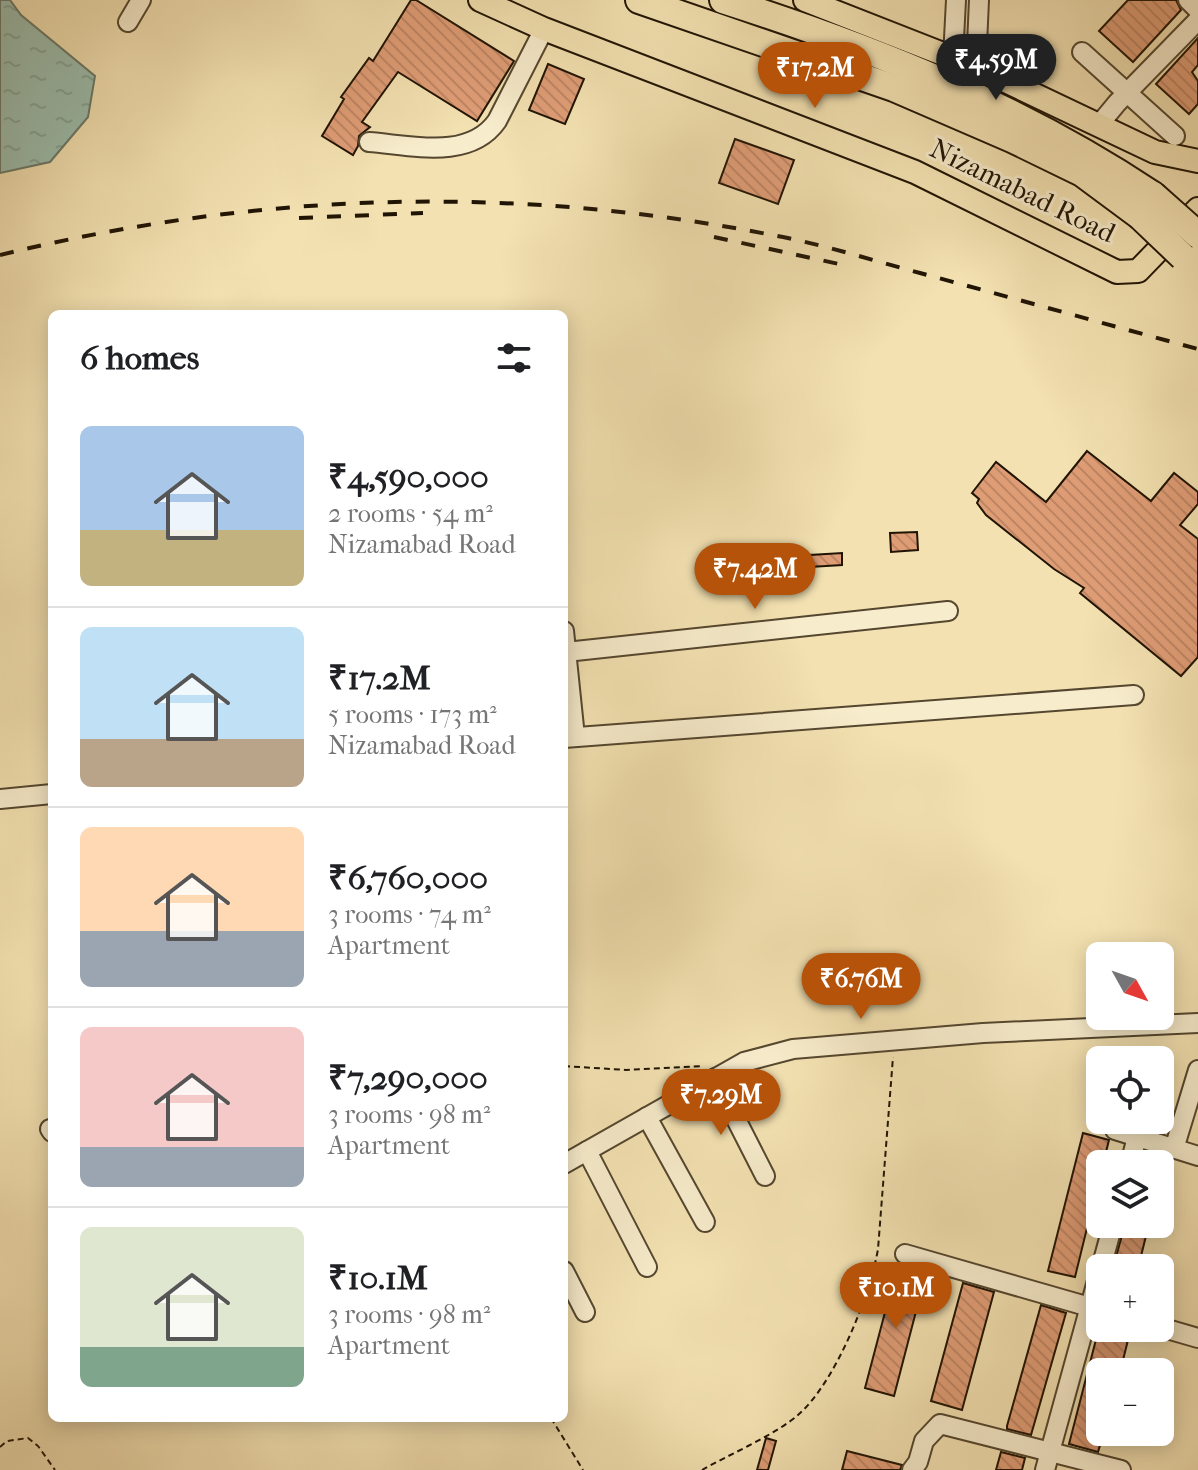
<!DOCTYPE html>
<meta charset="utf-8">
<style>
body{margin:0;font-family:"IM FELL French Canon",serif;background:#f6f6f6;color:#202124;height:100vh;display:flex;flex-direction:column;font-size:30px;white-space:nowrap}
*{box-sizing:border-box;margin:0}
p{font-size:26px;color:#757577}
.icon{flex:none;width:44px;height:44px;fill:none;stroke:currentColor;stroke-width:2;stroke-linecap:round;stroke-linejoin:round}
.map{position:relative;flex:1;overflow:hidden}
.drawer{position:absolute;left:48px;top:310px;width:520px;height:1112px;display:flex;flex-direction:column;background:#fff;border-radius:12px;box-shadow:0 4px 20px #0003}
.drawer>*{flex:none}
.needle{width:52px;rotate:130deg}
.tools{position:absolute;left:1086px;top:942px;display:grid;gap:16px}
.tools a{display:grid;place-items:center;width:88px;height:88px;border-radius:12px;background:#fff;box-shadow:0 4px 20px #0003;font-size:40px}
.price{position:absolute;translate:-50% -68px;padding:0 18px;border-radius:28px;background:#b45309;color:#fff;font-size:26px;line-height:52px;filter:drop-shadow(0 2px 4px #0008)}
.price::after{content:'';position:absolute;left:50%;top:48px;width:24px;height:18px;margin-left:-12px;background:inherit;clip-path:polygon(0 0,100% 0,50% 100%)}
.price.active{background:#222;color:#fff}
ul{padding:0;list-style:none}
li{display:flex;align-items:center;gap:24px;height:200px;padding:0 32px}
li+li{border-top:2px solid #e0e0e0}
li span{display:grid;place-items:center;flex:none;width:224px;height:160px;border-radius:12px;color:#555}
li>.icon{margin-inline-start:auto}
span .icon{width:96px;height:96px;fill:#fffc;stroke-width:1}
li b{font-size:34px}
h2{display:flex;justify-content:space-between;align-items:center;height:96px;padding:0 32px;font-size:34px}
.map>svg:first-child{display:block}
.water{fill:url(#water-ripples);stroke:#6a7969;stroke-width:2}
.building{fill:url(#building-back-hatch);stroke:#201404;stroke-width:2}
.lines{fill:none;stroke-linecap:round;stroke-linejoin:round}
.minor-casing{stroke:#55472f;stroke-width:22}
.major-casing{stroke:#201404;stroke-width:26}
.highway-casing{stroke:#201404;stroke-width:30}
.path{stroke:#201404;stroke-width:2;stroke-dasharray:6 4;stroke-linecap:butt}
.minor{stroke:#f7eccc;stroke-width:18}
.major{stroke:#f3e1b1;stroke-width:22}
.highway{stroke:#f3e1b1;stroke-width:26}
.rail{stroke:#201404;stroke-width:4;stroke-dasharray:14 14;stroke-linecap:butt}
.highway-bridge-casing{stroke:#201404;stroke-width:30;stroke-linecap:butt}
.highway-bridge{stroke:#f3e1b1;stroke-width:26}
.labels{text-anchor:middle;stroke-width:6;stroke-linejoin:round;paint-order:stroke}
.street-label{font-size:28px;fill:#201404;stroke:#f7eccc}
</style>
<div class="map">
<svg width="1198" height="1470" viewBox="0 0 1198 1470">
<defs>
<pattern id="water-ripples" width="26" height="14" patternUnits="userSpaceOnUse" patternTransform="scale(2)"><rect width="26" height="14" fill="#9bbdad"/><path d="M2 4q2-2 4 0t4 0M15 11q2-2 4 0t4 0" fill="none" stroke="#85a293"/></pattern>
<pattern id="building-back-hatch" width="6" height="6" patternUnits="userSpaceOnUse" patternTransform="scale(2)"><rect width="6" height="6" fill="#df9d76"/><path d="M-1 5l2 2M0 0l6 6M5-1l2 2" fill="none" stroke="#bf8664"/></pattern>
</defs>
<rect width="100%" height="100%" fill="#f3e1b1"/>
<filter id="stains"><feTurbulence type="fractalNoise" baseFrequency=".0025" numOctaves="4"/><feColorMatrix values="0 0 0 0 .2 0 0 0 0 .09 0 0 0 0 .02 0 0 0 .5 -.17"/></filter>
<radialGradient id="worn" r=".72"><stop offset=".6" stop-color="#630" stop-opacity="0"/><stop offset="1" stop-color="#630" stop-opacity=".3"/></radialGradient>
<!-- water -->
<polygon class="water" points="0,0 10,0 21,15 95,76 88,117 50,162 0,173"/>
<!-- building -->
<g class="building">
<polygon points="411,0 416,0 514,61 477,121 398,72 362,122 370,127 359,136 358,146 353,155 322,136 344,99 341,97 369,58 373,61"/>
<polygon points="1128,0 1176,0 1181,10 1133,62 1099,31"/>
<polygon points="1198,38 1198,65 1192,72 1198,81 1198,104 1189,114 1156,84"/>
<polygon points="548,64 584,79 565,124 529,110"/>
<polygon points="735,139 794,160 778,204 719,183"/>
<polygon points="1087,451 1151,501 1174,473 1198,492 1198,504 1180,525 1198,539 1198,657 1181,676 1080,593 1084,588 1054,569 986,515 977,503 979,499 972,493 996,462 1046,502"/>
<polygon points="917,532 918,550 891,552 890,533"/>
<polygon points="842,553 842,565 810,567 810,555"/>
<polygon points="1083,1133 1109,1140 1103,1164 1100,1164 1100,1175 1075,1277 1048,1271"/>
<polygon points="1125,1224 1149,1224 1138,1268 1113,1268"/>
<polygon points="898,1263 926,1273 894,1396 865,1388"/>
<polygon points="963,1283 994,1292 962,1410 931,1401"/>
<polygon points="1041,1305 1066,1313 1031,1435 1007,1429 1007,1426"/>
<polygon points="1099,1328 1131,1328 1120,1372 1100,1372 1100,1432 1104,1432 1098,1452 1069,1444"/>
<polygon points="766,1438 776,1441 768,1470 757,1470"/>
<polygon points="847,1451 902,1465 900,1470 842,1470"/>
<polygon points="1001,1452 1025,1458 1022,1470 996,1470"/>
</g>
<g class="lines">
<!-- minor casing -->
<g class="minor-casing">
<g id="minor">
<polyline points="1188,0 1198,10"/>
<polyline points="128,22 141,0"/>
<polyline points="1082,52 1175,136"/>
<polyline points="953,58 956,0"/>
<polyline points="976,67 979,0"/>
<polyline points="1098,126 1117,103 1198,20"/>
<path d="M369,142c41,3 100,19 128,-21l47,-92"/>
<polyline points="564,631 575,737"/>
<polyline points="566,652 948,611"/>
<polyline points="564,738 1134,695"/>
<polyline points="0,799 52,794"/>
<polyline points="715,1078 765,1176"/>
<polyline points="647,1117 705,1222"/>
<polyline points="50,1129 52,1132"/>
<polyline points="1115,1130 1198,1156"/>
<polyline points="1174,1149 1198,1070"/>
<polyline points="587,1151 647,1267"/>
<polyline points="564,1164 744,1062 793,1049 983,1033 1198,1023"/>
<polyline points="1130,1164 1137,1137"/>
<polyline points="905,1254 1100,1310"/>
<polyline points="1101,1268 1113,1224"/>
<polyline points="564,1271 585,1312"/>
<polyline points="1160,1327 1198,1338"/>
<polyline points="912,1470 918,1462 924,1441 940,1424 1121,1470"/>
<polyline points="1045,1470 1100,1270"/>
</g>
</g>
<!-- major casing -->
<g class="major-casing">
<g id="major">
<polyline points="480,0 544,29 915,172 1117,272 1138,271 1198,209"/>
<polyline points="805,0 976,67 1155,152 1198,161"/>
</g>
</g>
<!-- highway casing -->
<g class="highway-casing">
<g id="highway">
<polyline points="639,0 894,88 1012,139 1082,173 1140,216"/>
<path d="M723,0c153,49 296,106 430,195"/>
</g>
</g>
<!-- path -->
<g class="path">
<polyline points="564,1066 626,1070 703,1066"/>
<polyline points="551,1418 583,1470"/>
<polyline points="0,1447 7,1441 28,1438 38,1446 55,1470"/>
<path d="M702,1470c28,-16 73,-35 96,-55 37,-32 72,-119 80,-166l15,-192"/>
</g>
<!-- minor -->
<use href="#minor" class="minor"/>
<!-- major -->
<use href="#major" class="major"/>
<!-- highway -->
<use href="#highway" class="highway"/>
<!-- rail -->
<g class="rail">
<polyline points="299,218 423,213"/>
<polyline points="714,237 839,264"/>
<path d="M0,255c258,-63 511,-71 772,-20 50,9 99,25 148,38 93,25 185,51 278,76"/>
</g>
<!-- highway-bridge casing -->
<g class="highway-bridge-casing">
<g id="highway-bridge">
<polyline points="1153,195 1198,235"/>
<polyline points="1140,216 1183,257"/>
</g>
</g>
<!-- highway-bridge -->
<use href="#highway-bridge" class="highway-bridge"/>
</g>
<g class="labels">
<!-- street labels -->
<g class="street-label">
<text transform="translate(1023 190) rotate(26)" y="10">Nizamabad Road</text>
</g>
</g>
<rect width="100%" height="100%" filter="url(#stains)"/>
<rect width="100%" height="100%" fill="url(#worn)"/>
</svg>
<div class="tools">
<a><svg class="needle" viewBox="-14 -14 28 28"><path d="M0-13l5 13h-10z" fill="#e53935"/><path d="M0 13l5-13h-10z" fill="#757577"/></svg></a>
<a><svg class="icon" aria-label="locate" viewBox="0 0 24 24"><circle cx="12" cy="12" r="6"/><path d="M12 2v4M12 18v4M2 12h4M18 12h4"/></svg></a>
<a><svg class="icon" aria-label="layers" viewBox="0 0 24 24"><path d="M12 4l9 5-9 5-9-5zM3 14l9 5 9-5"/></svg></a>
<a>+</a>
<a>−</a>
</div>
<b class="price active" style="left:996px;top:102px">₹4.59M</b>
<b class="price" style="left:815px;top:110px">₹17.2M</b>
<b class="price" style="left:755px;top:611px">₹7.42M</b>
<b class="price" style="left:861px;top:1021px">₹6.76M</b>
<b class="price" style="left:721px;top:1137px">₹7.29M</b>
<b class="price" style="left:896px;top:1330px">₹10.1M</b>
<section class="drawer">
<h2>6 homes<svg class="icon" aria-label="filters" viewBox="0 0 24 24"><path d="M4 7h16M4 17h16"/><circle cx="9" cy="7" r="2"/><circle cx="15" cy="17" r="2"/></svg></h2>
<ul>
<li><span style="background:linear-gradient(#a9c7e8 65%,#c2b280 0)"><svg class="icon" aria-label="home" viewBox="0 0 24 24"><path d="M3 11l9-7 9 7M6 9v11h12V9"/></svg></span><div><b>₹4,590,000</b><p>2 rooms · 54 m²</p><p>Nizamabad Road</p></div></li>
<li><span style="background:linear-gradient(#bfe0f5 70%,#b9a48a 0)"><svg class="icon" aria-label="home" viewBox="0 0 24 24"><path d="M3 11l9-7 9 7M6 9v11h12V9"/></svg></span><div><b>₹17.2M</b><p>5 rooms · 173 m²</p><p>Nizamabad Road</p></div></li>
<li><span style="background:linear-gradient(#ffd9b3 65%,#9aa5b1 0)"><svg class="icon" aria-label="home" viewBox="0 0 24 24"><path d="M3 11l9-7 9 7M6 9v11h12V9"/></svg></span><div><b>₹6,760,000</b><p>3 rooms · 74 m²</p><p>Apartment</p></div></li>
<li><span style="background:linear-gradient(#f6c9c9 75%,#9aa5b1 0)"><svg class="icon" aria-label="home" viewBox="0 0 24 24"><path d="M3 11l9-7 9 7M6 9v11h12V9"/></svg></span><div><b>₹7,290,000</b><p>3 rooms · 98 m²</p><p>Apartment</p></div></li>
<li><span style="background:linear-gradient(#dfe7d0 75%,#7fa58c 0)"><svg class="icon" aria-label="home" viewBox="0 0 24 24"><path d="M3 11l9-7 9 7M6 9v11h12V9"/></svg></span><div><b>₹10.1M</b><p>3 rooms · 98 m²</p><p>Apartment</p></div></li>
</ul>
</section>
</div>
